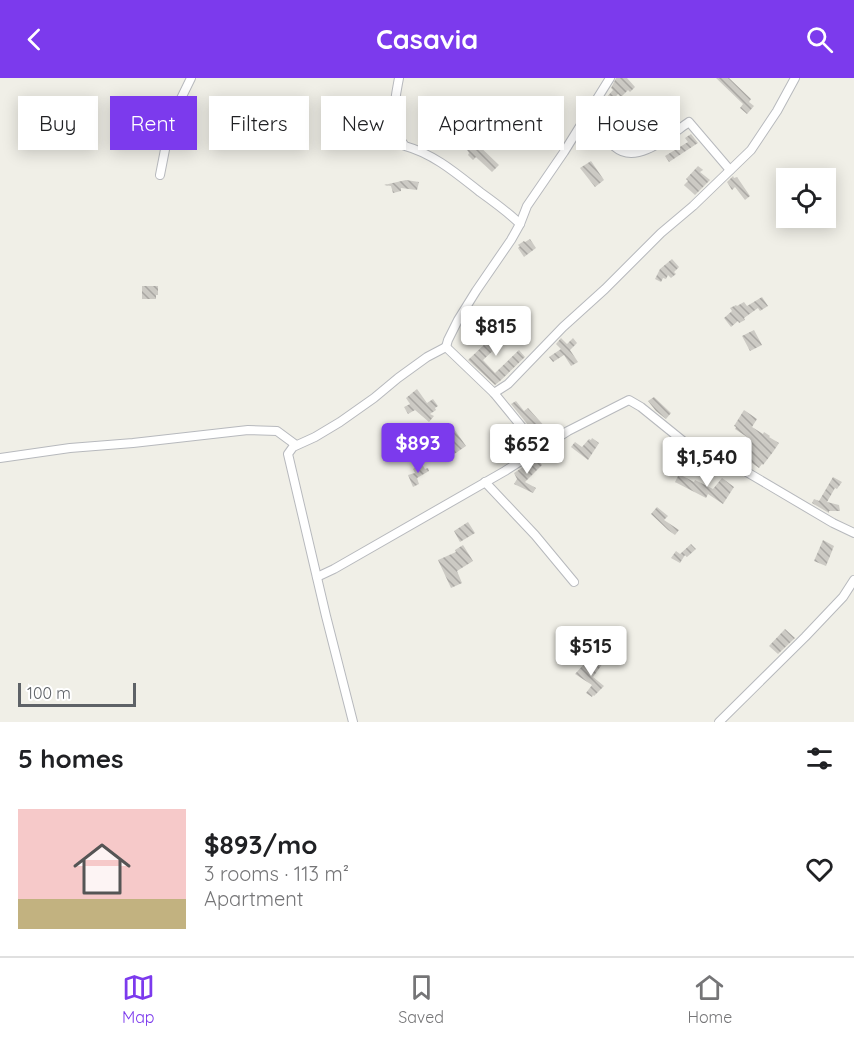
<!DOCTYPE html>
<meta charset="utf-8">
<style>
body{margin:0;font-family:Quicksand,sans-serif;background:#f2f2f2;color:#202124;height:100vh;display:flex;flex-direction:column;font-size:22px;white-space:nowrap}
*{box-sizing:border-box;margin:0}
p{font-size:20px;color:#757577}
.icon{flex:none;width:33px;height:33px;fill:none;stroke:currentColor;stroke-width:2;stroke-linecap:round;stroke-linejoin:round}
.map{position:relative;height:644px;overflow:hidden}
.details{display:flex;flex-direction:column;background:#fff;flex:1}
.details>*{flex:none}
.hud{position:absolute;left:18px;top:18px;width:819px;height:54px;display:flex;gap:12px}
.fabs{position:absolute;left:776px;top:90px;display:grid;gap:12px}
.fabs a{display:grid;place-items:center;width:60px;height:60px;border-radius:0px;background:#fff;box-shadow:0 3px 15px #0003;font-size:30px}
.scale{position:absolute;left:18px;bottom:15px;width:118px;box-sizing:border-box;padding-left:6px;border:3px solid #5e6267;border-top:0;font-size:16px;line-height:21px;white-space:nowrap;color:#5e6267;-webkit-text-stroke:4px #fff;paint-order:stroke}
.price{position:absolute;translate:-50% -51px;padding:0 14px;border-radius:6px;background:#fff;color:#222;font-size:20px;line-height:39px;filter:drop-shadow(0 2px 3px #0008)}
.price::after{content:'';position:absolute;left:50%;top:36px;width:18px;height:14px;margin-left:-9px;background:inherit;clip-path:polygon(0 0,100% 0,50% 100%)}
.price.current{background:#7c3aed;color:#fff}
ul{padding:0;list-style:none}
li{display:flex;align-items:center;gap:18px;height:150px;padding:0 18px}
li span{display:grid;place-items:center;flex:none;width:168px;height:120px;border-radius:0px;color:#555}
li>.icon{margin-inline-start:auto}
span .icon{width:72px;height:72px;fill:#fffc;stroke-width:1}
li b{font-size:26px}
h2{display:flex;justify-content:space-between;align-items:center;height:72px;padding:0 18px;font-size:26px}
.pill{padding:0 21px;border-radius:0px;background:#fff;box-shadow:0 3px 15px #0003;font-size:21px;line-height:54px}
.pill.current{background:#7c3aed;color:#fff}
header{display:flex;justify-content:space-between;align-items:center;height:78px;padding:0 18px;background:#7c3aed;color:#fff;font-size:27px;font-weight:800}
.menu{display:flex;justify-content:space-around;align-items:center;height:84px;border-top:2px solid #e0e0e0;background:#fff;font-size:16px;color:#757577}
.menu a{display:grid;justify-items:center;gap:3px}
.menu .current{color:#7c3aed}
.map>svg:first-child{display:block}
.building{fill:url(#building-back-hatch)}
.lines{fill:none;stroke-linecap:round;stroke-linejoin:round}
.minor-casing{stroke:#b7b9bd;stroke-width:10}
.minor{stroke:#fff;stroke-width:8}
</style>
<header><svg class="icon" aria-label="back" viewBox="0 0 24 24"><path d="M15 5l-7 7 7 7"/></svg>Casavia<svg class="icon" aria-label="search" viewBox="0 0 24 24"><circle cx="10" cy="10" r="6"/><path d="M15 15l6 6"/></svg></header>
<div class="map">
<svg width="854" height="644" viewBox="0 0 854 644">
<defs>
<pattern id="building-back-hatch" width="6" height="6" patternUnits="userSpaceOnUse" patternTransform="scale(1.5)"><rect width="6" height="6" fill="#cccac4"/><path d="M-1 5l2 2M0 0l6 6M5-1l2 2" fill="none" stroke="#a9a7a3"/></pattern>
</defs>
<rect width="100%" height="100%" fill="#f0efe7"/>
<!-- building -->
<g class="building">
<polygon points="616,0 627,0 635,9 630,14 628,12 621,19 618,16 611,24 606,20 613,12 611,10"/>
<polygon points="716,0 729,0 751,21 749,24 754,28 747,36 740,30 743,26"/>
<polygon points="691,56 698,65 669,84 665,78 688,64 685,60"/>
<polygon points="475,64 499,87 492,94 476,79 473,82 468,77 469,75 467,72"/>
<polygon points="591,83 604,102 595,109 580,90"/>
<polygon points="698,88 703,92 700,94 710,102 695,117 684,107 688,103 686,101"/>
<polygon points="733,98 734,100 737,99 750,118 745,122 735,109 732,112 727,104"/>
<polygon points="406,102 419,104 417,112 401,110 401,113 393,115 391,108 384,107"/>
<polygon points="530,161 536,170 524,179 518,170 520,168 518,167 524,163 525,164"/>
<polygon points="672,181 679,189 674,194 676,196 671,200 668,197 666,201 663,200 661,204 655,201 660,191"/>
<polygon points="142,208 158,208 158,217 156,217 156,221 142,221"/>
<polygon points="762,219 768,228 760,233 758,230 744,240 745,242 739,245 738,243 731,249 724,240 732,233 730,230 736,227 737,228 744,224 747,228"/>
<polygon points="507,245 514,253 483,282 495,295 519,272 525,279 500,303 495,307 468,282"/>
<polygon points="754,252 762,267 750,273 742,258"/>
<polygon points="561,260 567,266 573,260 577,265 570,272 578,284 571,288 564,277 553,284 549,279 561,271 556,266"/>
<polygon points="417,311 427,325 433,321 438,328 435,330 436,332 430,336 434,338 429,344 415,332 408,336 404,329 410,326 406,320"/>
<polygon points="654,319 671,335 666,341 656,333 648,323"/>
<polygon points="516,323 524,333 528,330 546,350 537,358 511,326"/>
<polygon points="744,332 757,341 752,349 763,356 764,354 770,358 769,359 779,365 773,374 763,387 762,386 759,390 752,385 749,388 725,376 729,370 737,374 747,359 735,351 736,349 734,348"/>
<polygon points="454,351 466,368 447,381 444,378 440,380 435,373 439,370 438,369 442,365 442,364 449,359 446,356"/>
<polygon points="592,360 599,365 588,382 571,369 575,364 582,369 589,361 591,362"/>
<polygon points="537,380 542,387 525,404 536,410 533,415 514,406 517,401 514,395"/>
<polygon points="421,385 425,391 428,390 429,393 417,400 419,406 413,409 408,397 415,395 413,391"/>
<polygon points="679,396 694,404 695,402 713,411 722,400 734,409 723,426 708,416 706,420 675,404"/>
<polygon points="833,399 842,404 837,411 835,410 827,424 839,427 840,433 829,433 829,435 812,425 814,421 819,423"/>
<polygon points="657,429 668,438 664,442 679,452 675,457 668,452 651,436"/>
<polygon points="468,444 475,455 460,464 454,453"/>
<polygon points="823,462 834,468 826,488 814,483"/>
<polygon points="691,466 696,471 687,479 685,477 680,485 671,480 676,473 680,476"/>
<polygon points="463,467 473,483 457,493 462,505 451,510 438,482 456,474 455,472"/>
<polygon points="785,551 795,560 778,576 769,568"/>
<polygon points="598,581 603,585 593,599 604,608 594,618 593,617 592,619 586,615 592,607 575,596 585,585 591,591"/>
</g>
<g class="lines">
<!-- minor casing -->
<g class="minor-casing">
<g id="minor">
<path d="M399,0c-4,22 -11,49 6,68 29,8 52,28 75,46 14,10 28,20 40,32"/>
<path d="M584,40c13,8 20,19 31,29 22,19 55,-12 74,-25l41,48"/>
<polyline points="160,97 171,41 191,0"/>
<polyline points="446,269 448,262 458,242 476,213 511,162 520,146 527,128 564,74 610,0"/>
<polyline points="446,269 494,315 539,370"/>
<polyline points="494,315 508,306 563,249 605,211 661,155 693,128 751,72 777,33 795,0"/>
<polyline points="0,380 70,370 133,365 248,352 277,353 296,367"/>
<polyline points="485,404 535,457 574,504"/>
<polyline points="317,499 334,491 505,393 568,353 629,322 641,329 683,363 745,393 833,445 854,455"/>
<polyline points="353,644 326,538 288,376 293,369 315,359 340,344 374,320 398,300 427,279 446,269"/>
<polyline points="719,644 805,559 843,519 854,502"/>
</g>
</g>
<!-- minor -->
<use href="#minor" class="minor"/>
</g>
</svg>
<div class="fabs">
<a><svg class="icon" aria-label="locate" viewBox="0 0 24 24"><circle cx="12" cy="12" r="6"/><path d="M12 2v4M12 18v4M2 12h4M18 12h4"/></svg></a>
</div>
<div class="scale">100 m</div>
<b class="price" style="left:496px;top:279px">$815</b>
<b class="price current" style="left:418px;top:396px">$893</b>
<b class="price" style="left:527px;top:397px">$652</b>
<b class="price" style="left:707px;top:410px">$1,540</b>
<b class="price" style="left:591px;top:599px">$515</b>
<div class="hud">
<a class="pill">Buy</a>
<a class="pill current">Rent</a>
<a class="pill">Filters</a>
<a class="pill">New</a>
<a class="pill">Apartment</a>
<a class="pill">House</a>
</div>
</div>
<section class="details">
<h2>5 homes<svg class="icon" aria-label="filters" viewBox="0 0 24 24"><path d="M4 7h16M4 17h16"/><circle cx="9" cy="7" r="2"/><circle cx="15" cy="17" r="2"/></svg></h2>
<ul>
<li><span style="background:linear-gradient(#f6c9c9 75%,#c2b280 0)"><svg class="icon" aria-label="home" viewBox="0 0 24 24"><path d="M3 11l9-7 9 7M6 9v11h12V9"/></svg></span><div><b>$893/mo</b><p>3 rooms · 113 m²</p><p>Apartment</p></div><svg class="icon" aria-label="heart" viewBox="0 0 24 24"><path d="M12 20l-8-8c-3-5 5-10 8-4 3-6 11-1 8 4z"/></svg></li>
</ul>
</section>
<nav class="menu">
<a class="current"><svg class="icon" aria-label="map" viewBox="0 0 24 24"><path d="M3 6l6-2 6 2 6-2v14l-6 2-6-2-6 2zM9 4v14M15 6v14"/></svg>Map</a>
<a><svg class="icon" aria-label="saved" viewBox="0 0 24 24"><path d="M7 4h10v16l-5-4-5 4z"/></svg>Saved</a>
<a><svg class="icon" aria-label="home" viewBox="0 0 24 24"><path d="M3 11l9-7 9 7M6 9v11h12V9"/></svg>Home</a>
</nav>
